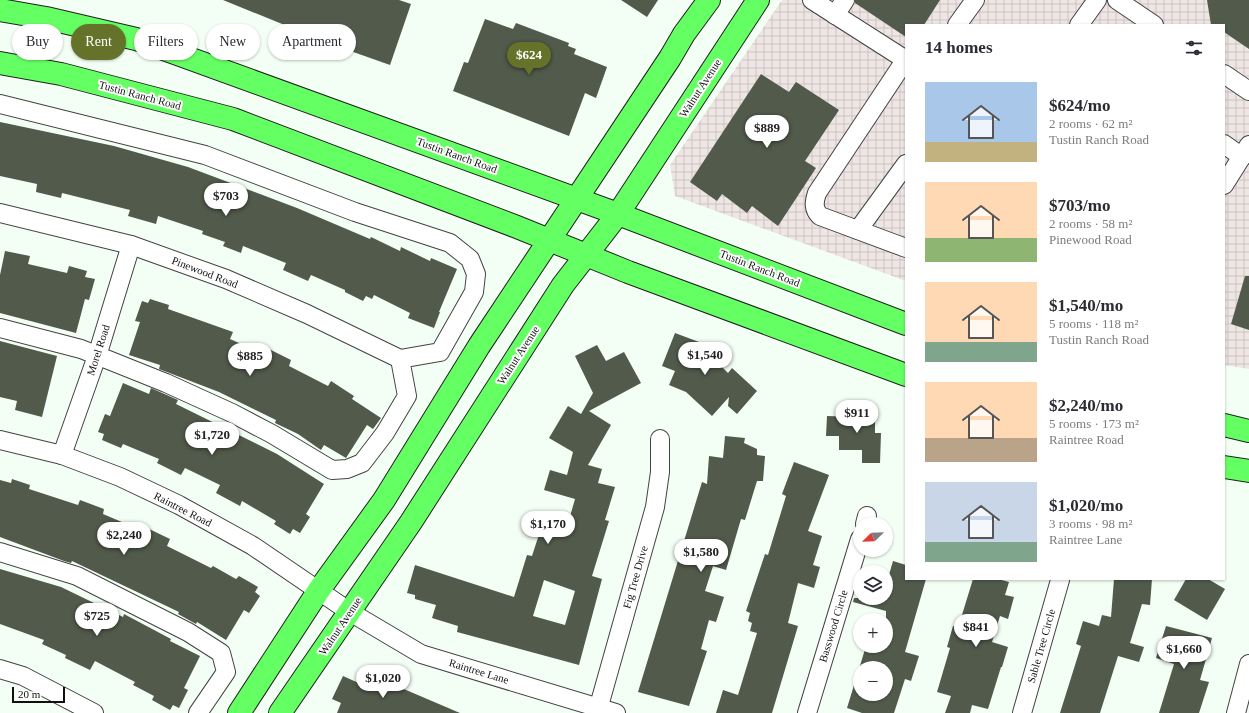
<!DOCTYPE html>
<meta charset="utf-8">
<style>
body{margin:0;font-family:Georgia,serif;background:#f7f7f7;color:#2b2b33;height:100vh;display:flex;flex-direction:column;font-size:15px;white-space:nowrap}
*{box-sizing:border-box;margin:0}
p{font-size:13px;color:#7c7c81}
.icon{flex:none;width:22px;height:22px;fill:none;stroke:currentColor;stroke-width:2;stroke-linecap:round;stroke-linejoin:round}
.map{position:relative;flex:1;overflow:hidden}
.details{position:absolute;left:905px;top:24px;width:320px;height:556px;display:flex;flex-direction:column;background:#fff;border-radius:0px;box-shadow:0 1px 3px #0004}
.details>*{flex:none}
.hud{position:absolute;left:12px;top:24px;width:380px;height:36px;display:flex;gap:8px}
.needle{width:26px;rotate:247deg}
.buttons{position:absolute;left:853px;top:517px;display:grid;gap:8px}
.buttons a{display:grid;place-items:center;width:40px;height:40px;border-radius:50%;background:#fff;box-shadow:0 1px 3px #0004;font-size:20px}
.scale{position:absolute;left:12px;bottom:10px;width:53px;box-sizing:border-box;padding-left:4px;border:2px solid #101010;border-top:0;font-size:11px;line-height:14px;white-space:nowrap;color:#101010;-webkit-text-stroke:3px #fff;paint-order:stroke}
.price{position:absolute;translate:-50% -34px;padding:0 9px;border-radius:14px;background:#fff;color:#222;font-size:13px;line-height:26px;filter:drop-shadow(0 1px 2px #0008)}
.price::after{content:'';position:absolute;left:50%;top:24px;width:12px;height:9px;margin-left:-6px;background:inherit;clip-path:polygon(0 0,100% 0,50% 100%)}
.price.active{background:#647329;color:#fff}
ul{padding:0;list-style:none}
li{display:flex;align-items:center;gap:12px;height:100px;padding:0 20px}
li span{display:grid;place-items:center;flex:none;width:112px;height:80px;border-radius:0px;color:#555}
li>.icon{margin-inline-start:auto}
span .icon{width:48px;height:48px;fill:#fffc;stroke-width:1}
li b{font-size:17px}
h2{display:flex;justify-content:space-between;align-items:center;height:48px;padding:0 20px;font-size:17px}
.tag{padding:0 14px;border-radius:18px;background:#fff;box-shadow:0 1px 3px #0004;font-size:14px;line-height:36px}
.tag.active{background:#647329;color:#fff}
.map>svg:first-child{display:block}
.industrial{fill:url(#industrial-grid)}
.building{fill:#515a4b;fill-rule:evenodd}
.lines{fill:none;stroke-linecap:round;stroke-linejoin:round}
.minor-casing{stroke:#434343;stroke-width:20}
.major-casing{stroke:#212121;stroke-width:24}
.minor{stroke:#fff;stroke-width:18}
.major{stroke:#64ff63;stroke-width:22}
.labels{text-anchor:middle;stroke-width:4;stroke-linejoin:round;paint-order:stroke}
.street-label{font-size:11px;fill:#101010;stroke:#fff}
</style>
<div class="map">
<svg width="1249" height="713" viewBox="0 0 1249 713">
<defs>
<pattern id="industrial-grid" width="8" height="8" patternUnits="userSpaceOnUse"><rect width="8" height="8" fill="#efe6e4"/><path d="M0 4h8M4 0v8" fill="none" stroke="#ccc4c3"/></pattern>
</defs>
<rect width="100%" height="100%" fill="#f3fff4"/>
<!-- industrial -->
<polygon class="industrial" points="782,0 1249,0 1249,369 1224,365 1224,25 906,25 906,281 675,196 670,165"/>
<!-- building -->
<g class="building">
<polygon points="223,0 399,0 411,4 390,65 308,36 309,35"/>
<polygon points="621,0 658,0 647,17"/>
<polygon points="855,0 940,0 924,25 906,25 906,37 855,3"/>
<polygon points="1207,0 1249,0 1249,49 1224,32 1224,25 1211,25"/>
<polygon points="485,19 513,29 516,23 569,43 568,46 576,49 574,54 607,67 596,98 585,93 569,136 453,91 464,62 468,63"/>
<polygon points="761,74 789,92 796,82 839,110 805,161 816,168 778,226 752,206 747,213 722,194 717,201 690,182"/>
<polygon points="0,122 114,146 188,167 297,208 370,239 371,237 400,251 401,247 430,261 431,258 457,269 439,312 440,312 434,328 408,318 410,313 374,295 372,299 366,296 363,301 345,292 345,290 311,275 308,281 283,270 286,263 243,246 241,253 223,246 225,242 202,234 203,231 158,216 156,224 128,216 130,210 62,193 61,198 36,192 37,184 0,176"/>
<polygon points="5,251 30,256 28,264 67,273 69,266 87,271 85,277 95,279 89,300 85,299 76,333 0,313 0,275"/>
<polygon points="1245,276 1249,276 1249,330 1231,324"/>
<polygon points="150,299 169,305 168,309 233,332 230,339 264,354 267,348 291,360 289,366 328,386 331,381 354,396 352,399 381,418 373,429 367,425 346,458 324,445 321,450 298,434 275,423 276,420 219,392 159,369 160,365 129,355 140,322 135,321 142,301 148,303"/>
<polygon points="675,333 707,345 706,347 714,350 712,357 728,373 732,368 757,391 737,414 728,406 729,397 712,416 686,392 669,385 675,371 662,366"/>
<polygon points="0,341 57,356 42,417 15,410 17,401 0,397"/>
<path d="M597,345l9,16 18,-9 17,31 -52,28 22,14 -23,40 14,4 -4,14 17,4 -10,33 4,1 -17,55 10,3 -23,86 -122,-33 1,-6 -26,-8 4,-13 -21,-6v-4l-8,-2 8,-28 99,32 13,-42 5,1 12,-37 23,8 8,-28 -31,-9 6,-20 17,5 6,-23 -24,-14 19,-32 13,8 12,-21 -18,-37zM544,580l31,11 -10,34 -32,-9z"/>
<polygon points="123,383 149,394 151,388 178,400 176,404 277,454 324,484 306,514 310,517 300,533 293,529 290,534 274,524 276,521 242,501 240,506 216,493 220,485 185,468 181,475 157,463 159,459 123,444 121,448 102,440 104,434 98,432 105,414 110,416"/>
<polygon points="857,408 875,409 875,433 881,433 880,463 862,463 862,450 839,450 839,436 826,436 827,416 857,417"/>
<polygon points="725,436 745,438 744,443 757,449 757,455 765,456 763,481 757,481 745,520 741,519 726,570 713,566 705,591 724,597 716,622 709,620 701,649 707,651 689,706 638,692 702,482 707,484 709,456 723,458"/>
<polygon points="794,462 829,475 808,531 822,536 813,565 820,567 814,588 798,583 788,623 798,626 772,713 716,713 723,690 738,695 757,633 750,631 752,623 748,621 750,613 746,611 765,554 768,555 786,496 782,494"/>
<polygon points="12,479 30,485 29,489 78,505 80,500 104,509 103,514 143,531 145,527 170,539 167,546 211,568 213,566 236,579 239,576 258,587 255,592 260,596 249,613 244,610 226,640 197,622 196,624 178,614 179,612 72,561 71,563 64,561 0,537 0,480 11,483"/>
<path d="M893,561l13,4v14h20l-21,73 14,4 -8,25 -6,-2 -11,34h-32l-15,-5 19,-62h20v-35l-33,-9 1,-4h32v-13zM860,668h26v26h-26z"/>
<polygon points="0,569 61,587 123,617 124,614 171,639 170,641 200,656 184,688 188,690 179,708 173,705 170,710 152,700 154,696 133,685 135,682 95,661 90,670 65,658 66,655 42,644 44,640 0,624"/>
<polygon points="973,579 998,579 1009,582 1005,595 1014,597 1008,619 1000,616 992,642 1008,647 1002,667 1001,667 988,709 972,705 970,713 945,713 951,696 937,692 950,648 947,647 953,626 958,628"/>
<polygon points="1114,579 1152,579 1150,605 1142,604 1130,643 1144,647 1139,662 1118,656 1100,713 1060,713 1081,646 1076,644 1083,621 1099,626 1102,615 1111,617"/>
<polygon points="1186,579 1208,579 1225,589 1207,620 1174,600"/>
<polygon points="1166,626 1212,638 1200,680 1209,682 1199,713 1159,713 1174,664 1156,658"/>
<polygon points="343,676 372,689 378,678 460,713 337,713 341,703 332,699"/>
</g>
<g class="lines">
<!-- minor casing -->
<g class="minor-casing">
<g id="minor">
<polyline points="812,0 906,60"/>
<polyline points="1117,0 1154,25"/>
<polyline points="835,15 845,0"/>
<polyline points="957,25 975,0"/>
<polyline points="1079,25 1097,0"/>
<path d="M906,59l-89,134c-3,9 -4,16 3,23l86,32"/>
<polyline points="1224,74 1249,91"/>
<polyline points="0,104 205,155 355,212 450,243 470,259 476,274 474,292 440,352 400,359 407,396 385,433 362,463 347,469 332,470 272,434 232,413 166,383 81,349 0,328"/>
<polyline points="1224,144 1242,157"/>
<polyline points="1224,185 1249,145"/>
<polyline points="0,213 131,245 226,279 307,314 400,359"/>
<polyline points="858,230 906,164"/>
<polyline points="0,440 62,455 120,477 179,505 253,546 350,612 421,654 616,713"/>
<polyline points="62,455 97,356 131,245"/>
<polyline points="865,524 867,516"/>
<polyline points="0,552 77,576 188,632 221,653 226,672 198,713"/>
<polyline points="0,669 23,676 94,713"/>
<polyline points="597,713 655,507 660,472 660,439"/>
<polyline points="807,713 860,539"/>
<polyline points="1022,713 1060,580"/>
<polyline points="1236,713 1249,664"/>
</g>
</g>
<!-- major casing -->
<g class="major-casing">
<g id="major">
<polyline points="0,10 46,18 136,39 618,214 906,324"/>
<polyline points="0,63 61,74 233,119 517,227 628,272 906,375"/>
<polyline points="1224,425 1249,431"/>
<polyline points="1224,467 1249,471"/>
<polyline points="239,713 319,590 384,500 479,346 670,58 684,34 709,0"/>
<polyline points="280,713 411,522 563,285 618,214 758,0"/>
</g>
</g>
<!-- minor -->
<use href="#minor" class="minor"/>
<!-- major -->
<use href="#major" class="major"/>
</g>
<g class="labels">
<!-- street labels -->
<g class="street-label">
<text transform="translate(700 88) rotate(-57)" y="4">Walnut Avenue</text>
<text transform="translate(140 95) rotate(15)" y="4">Tustin Ranch Road</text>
<text transform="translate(457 155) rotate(20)" y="4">Tustin Ranch Road</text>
<text transform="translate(760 268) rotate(21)" y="4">Tustin Ranch Road</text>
<text transform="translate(205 272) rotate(21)" y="4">Pinewood Road</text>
<text transform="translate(98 350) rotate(-72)" y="4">Morel Road</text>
<text transform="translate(518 355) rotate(-57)" y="4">Walnut Avenue</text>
<text transform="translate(183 509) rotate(27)" y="4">Raintree Road</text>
<text transform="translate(635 577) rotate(-74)" y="4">Fig Tree Drive</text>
<text transform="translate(340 626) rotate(-56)" y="4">Walnut Avenue</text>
<text transform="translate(833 626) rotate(-73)" y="4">Basswood Circle</text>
<text transform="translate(1041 646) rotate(-74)" y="4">Sable Tree Circle</text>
<text transform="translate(479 671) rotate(17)" y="4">Raintree Lane</text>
</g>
</g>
</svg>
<div class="buttons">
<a><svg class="needle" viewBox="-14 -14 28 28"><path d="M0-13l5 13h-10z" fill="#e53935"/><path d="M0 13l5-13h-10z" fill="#7c7c81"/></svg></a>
<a><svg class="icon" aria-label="layers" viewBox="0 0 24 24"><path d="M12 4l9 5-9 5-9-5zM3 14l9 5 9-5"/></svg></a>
<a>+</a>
<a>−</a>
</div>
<div class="scale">20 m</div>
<b class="price active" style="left:529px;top:76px">$624</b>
<b class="price" style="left:767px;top:149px">$889</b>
<b class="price" style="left:226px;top:217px">$703</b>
<b class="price" style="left:705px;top:376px">$1,540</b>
<b class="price" style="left:250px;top:377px">$885</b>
<b class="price" style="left:857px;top:434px">$911</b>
<b class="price" style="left:212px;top:456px">$1,720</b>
<b class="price" style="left:548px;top:545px">$1,170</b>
<b class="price" style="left:124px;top:556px">$2,240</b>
<b class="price" style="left:701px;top:573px">$1,580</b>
<b class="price" style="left:97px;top:637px">$725</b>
<b class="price" style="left:976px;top:648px">$841</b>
<b class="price" style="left:1184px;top:670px">$1,660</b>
<b class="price" style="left:383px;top:699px">$1,020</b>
<div class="hud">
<a class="tag">Buy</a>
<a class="tag active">Rent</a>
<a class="tag">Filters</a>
<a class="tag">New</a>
<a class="tag">Apartment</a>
</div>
<section class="details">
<h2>14 homes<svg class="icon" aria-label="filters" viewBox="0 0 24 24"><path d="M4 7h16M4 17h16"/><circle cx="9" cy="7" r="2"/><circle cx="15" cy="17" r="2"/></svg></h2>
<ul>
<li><span style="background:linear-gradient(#a9c7e8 75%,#c2b280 0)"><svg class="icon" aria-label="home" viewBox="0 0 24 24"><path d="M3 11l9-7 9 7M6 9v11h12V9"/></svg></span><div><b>$624/mo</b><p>2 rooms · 62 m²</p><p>Tustin Ranch Road</p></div></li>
<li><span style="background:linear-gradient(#ffd9b3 70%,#8fb573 0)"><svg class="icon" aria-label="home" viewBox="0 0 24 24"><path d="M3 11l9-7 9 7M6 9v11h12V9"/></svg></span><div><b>$703/mo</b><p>2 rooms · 58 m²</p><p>Pinewood Road</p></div></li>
<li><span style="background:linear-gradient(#ffd9b3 75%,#7fa58c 0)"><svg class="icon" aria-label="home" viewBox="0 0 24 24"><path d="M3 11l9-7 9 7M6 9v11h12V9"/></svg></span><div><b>$1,540/mo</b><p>5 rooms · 118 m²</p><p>Tustin Ranch Road</p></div></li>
<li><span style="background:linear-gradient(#ffd9b3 70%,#b9a48a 0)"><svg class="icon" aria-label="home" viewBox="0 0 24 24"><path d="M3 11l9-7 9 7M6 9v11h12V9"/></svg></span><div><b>$2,240/mo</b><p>5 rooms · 173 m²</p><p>Raintree Road</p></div></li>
<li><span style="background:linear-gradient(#c9d6e8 75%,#7fa58c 0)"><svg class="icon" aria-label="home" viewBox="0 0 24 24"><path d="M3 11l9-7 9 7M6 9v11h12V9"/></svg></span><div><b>$1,020/mo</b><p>3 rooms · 98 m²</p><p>Raintree Lane</p></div></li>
</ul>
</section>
</div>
